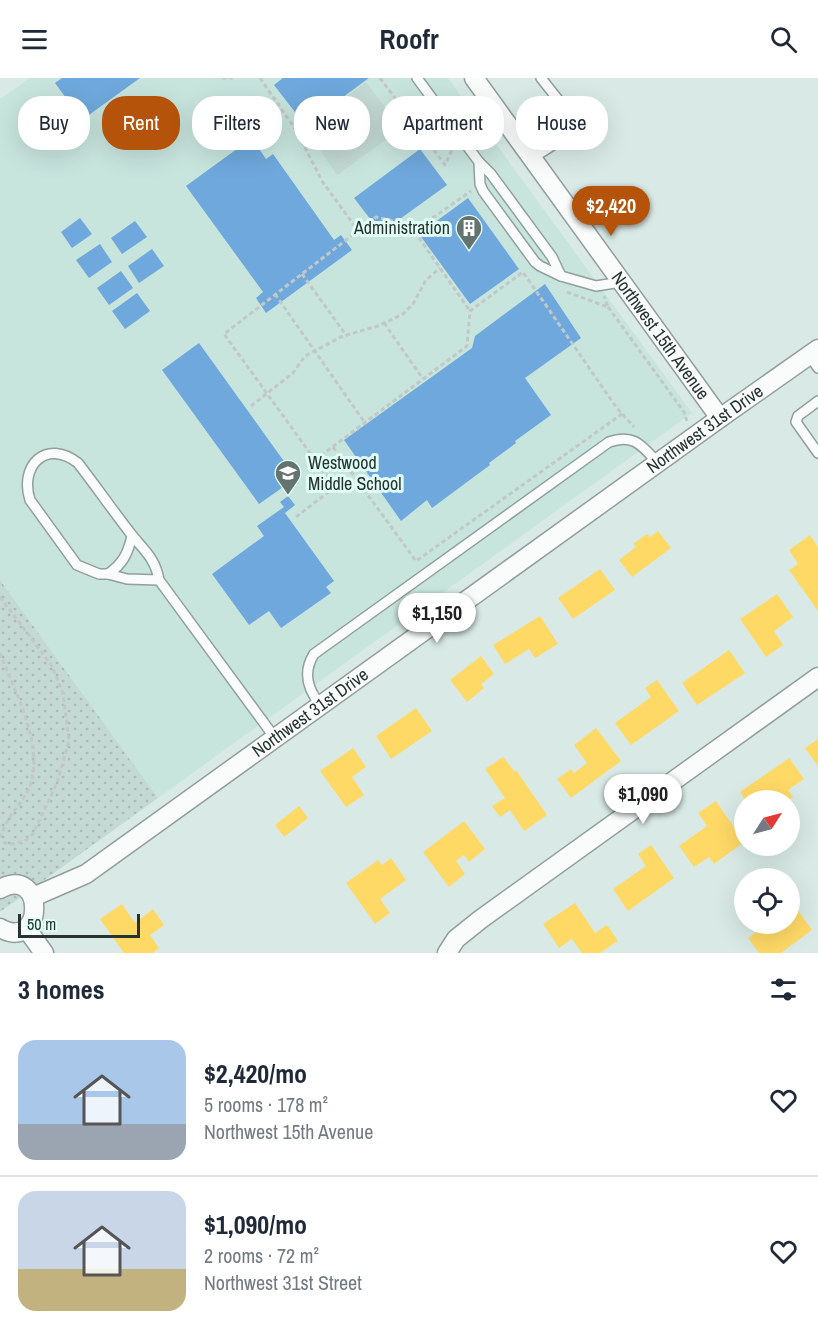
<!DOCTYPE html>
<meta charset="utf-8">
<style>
body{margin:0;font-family:"Archivo Narrow",sans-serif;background:#f6f6f7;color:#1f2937;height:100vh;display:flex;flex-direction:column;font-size:22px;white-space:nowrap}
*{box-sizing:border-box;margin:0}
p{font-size:20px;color:#747a83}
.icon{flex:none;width:33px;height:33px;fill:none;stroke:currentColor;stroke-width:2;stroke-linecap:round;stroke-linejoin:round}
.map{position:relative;height:875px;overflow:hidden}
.panel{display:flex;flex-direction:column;background:#fff;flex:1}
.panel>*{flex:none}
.hud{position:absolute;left:18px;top:18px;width:783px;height:54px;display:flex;gap:12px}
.needle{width:39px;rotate:54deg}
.buttons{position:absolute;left:734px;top:712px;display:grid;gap:12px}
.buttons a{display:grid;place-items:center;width:66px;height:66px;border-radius:50%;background:#fff;box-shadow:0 6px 24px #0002;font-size:30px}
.scale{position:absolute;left:18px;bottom:15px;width:122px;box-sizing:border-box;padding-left:6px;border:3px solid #273330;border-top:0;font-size:16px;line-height:21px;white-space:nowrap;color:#273330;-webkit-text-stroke:4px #e0fef6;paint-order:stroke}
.price{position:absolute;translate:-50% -51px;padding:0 14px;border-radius:21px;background:#fff;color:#222;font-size:20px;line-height:39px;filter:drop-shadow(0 2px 3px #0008)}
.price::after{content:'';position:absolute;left:50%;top:36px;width:18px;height:14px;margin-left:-9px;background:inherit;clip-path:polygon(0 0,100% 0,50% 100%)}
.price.selected{background:#b45309;color:#fff}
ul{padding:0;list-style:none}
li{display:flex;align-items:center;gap:18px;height:150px;padding:0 18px}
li+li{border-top:2px solid #e0e1e3}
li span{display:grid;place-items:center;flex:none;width:168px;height:120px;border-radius:18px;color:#555}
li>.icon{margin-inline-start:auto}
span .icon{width:72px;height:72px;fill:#fffc;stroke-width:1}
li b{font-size:26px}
h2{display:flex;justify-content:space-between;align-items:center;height:72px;padding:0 18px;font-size:26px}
.pill{padding:0 21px;border-radius:24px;background:#fff;box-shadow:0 6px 24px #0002;font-size:21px;line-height:54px}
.pill.selected{background:#b45309;color:#fff}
header{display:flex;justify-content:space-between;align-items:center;height:78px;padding:0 18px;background:#fff;font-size:27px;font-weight:700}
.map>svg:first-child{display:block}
.built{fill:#c7e4dd}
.grass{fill:#c4d9d4}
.park{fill:url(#park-dots)}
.homes{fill:#ffd966}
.schools{fill:#6fa8dc}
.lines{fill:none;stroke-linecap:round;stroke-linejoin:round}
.lane-casing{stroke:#929f9c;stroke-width:12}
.street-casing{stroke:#929f9c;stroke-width:21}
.path{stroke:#c2c8c7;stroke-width:3;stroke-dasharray:4.5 3;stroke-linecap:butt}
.lane{stroke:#f9fcfb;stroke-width:9}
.street{stroke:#f9fcfb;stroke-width:18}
.labels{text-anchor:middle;stroke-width:6;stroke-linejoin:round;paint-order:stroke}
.poi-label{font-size:18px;fill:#273330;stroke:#e0fef6;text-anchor:end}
.street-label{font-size:18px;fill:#273330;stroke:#e0fef6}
</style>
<header><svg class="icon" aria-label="menu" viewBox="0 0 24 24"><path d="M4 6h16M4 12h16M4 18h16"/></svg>Roofr<svg class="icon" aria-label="search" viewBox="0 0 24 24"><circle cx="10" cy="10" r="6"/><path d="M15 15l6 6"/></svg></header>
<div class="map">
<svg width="818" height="875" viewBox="0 0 818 875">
<defs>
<pattern id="park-dots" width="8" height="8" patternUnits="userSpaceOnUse" patternTransform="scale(1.5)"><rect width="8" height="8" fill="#c4d9d4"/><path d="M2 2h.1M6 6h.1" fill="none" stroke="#a8bbb6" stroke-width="1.8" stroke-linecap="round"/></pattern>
</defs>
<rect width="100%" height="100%" fill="#d9eae6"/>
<!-- built -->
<polygon class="built" points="30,0 448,0 692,335 158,720 0,502 0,21"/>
<!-- grass -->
<polygon class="grass" points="366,4 401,51 337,97 305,50"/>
<!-- park -->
<polygon class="park" points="0,502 158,720 0,834"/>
<!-- homes -->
<g class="homes">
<polygon points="658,453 671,470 632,499 619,482 636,469 633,466 647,456 650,459"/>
<polygon points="810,457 818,469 818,533 789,492 798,486 789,472"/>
<polygon points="600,491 615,512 573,541 558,520"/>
<polygon points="777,516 793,539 774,553 783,567 766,579 740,541"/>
<polygon points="540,538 558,566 535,580 529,571 505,586 493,567"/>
<polygon points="729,572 745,595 697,627 682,605"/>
<polygon points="481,578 494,596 481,606 484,610 467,624 450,602"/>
<polygon points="657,602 679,633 631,667 615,645 651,619 645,610"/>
<polygon points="416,630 432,653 391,681 376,658"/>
<polygon points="596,650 621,683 571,720 557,701 571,691 574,695 587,685 574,667"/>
<polygon points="818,661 818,688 805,670"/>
<polygon points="353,670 366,689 352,699 364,717 346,729 320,693"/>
<polygon points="503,679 514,693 516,692 547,737 524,753 510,732 500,739 492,728 505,720 485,691"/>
<polygon points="789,680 804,701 788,712 793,719 787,723 746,723 740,714"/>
<polygon points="716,723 744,764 714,786 709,779 694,789 679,768 707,748 698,735"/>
<polygon points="299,728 308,740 284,759 275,747"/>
<polygon points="464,743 485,771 469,784 464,777 456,783 465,796 449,809 423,774"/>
<polygon points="651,767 674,800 628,833 613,811 646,788 638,776"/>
<polygon points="391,780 406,802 380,821 390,835 375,846 346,805 378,782 382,787"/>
<polygon points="575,825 595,855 607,847 618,863 600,875 582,875 572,861 559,870 543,846"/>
<polygon points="122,826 135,845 153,831 164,847 150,857 159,870 153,875 124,875 100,841"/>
<polygon points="794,827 812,852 781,875 759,875 748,860 768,846 789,846 789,831"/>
</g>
<!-- schools -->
<g class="schools">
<polygon points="62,0 140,0 82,42 55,5"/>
<polygon points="283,0 369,0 305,47 274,7"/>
<polygon points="252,60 266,81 273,76 334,162 341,157 352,172 266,235 256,220 263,214 186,108"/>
<polygon points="420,71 447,107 393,146 371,142 354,120"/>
<polygon points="468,120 519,191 470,226 419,156"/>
<polygon points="80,140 92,156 72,170 61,154"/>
<polygon points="135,143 147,159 122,176 111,160"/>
<polygon points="100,166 112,184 89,200 76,182"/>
<polygon points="152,171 164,188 139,205 128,188"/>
<polygon points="121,193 133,210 109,227 97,210"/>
<polygon points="545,206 581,260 525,300 551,337 515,363 516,365 489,385 490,387 432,430 427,422 401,443 344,362 472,270 475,258"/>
<polygon points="137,215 150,233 125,251 112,233"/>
<polygon points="199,265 296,400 259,426 162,292"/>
<polygon points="288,418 295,427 285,435 334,503 326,509 331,515 281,550 269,533 249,547 212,496 264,458 257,448 284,429 280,424"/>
</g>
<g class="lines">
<!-- lane casing -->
<g class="lane-casing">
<g id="lane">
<polyline points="417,0 479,84 480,106 483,113 535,184 540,188 561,198 596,208 621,204"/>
<path d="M532,80c14,-9 43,-22 39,-42l-30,-38"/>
<polyline points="479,84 491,96 552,179 561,198"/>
<polyline points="809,277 818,290"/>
<polyline points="818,323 798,338 796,344 818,375"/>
<path d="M108,496c15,-10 20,-21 24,-38"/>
<path d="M159,502l-32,-1 -19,-5h-9l-22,-9 -47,-65c-11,-34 16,-62 48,-37 17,22 33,45 50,67 13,18 27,26 31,50l116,158"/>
<path d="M321,628c-13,-16 -19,-33 -7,-52l295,-212c25,-9 33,4 49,21"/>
</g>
</g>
<!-- street casing -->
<g class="street-casing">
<g id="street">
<path id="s1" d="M474,0l246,340"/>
<path d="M0,811c46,-25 45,64 0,39"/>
<path id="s2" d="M33,819l53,-23 634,-456 98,-69"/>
<polyline points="26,850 44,875"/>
<polyline points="447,875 456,861 481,841 818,599"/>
</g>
</g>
<!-- path -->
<g class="path">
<polyline points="222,0 233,0"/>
<polyline points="260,0 296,52 322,103 359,154"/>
<polyline points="380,0 445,87 453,70"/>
<polyline points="414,153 471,113"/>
<polyline points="302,196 346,257"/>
<polyline points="567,214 608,229 604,218"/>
<polyline points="275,216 365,345"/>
<polyline points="608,229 684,334 687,343"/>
<polyline points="384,245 423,301"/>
<polyline points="251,328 293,295 305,278 343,258 378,248 403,236 413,226 426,202 440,190"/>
<polyline points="333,369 416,483 622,336"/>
<polyline points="315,382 224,256 376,139 410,147 470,233"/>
<polyline points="296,439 335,409 315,382 467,268 470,233 523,194 616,329 634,349"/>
<polyline points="0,519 52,588 63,615 69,663 57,705 33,756 24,763 13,766 0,764"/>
<path d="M0,575c15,40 44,90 30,133 -4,11 -14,21 -20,31 -4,6 -7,13 -10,20"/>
</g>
<!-- lane -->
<use href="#lane" class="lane"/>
<!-- street -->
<use href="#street" class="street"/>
</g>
<!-- icons -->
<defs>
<g id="building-pin" transform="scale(1.35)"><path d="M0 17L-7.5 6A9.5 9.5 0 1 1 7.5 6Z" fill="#657370" stroke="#e0fef6"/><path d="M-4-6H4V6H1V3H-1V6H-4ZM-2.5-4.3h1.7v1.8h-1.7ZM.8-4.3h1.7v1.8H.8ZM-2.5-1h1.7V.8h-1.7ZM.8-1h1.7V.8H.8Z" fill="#fff"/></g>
<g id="school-pin" transform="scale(1.35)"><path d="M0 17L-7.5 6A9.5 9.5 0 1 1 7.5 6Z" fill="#657370" stroke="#e0fef6"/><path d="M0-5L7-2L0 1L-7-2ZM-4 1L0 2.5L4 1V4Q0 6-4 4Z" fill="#fff"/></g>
</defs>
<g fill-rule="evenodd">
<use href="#building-pin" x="469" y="150"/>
<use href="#school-pin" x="288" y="395"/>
</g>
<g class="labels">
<!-- poi labels -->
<g class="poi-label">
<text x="450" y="156">Administration</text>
<text x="308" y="391" text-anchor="start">Westwood<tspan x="308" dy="21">Middle School</tspan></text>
</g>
<!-- street labels -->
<g class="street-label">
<text dy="6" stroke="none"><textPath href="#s1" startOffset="318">Northwest 15th Avenue</textPath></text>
<text dy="6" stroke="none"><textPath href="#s2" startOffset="820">Northwest 31st Drive</textPath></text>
<text dy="6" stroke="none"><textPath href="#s2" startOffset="334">Northwest 31st Drive</textPath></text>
</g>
</g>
</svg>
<div class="buttons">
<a><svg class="needle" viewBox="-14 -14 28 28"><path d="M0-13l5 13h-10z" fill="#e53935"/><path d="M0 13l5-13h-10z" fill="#747a83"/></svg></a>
<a><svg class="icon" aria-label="locate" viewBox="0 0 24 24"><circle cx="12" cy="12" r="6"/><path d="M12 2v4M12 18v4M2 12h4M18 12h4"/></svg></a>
</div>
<div class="scale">50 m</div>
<b class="price selected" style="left:611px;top:159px">$2,420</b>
<b class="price" style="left:437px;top:566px">$1,150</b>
<b class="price" style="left:643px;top:747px">$1,090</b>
<div class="hud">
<a class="pill">Buy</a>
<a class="pill selected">Rent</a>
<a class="pill">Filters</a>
<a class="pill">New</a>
<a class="pill">Apartment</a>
<a class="pill">House</a>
</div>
</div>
<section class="panel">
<h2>3 homes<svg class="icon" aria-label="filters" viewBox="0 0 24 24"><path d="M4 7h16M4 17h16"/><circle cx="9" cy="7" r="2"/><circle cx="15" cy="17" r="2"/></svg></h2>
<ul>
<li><span style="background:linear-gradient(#a9c7e8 70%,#9aa5b1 0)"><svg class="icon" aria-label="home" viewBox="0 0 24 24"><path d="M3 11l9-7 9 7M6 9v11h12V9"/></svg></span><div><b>$2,420/mo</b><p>5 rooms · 178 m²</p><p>Northwest 15th Avenue</p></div><svg class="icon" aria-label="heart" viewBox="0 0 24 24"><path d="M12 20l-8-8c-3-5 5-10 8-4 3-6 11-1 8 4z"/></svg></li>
<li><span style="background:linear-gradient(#c9d6e8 65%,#c2b280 0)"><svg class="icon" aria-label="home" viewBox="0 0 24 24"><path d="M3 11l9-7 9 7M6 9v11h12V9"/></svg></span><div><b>$1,090/mo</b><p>2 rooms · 72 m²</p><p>Northwest 31st Street</p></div><svg class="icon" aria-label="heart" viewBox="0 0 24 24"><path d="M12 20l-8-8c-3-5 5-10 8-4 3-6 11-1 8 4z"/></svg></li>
</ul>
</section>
